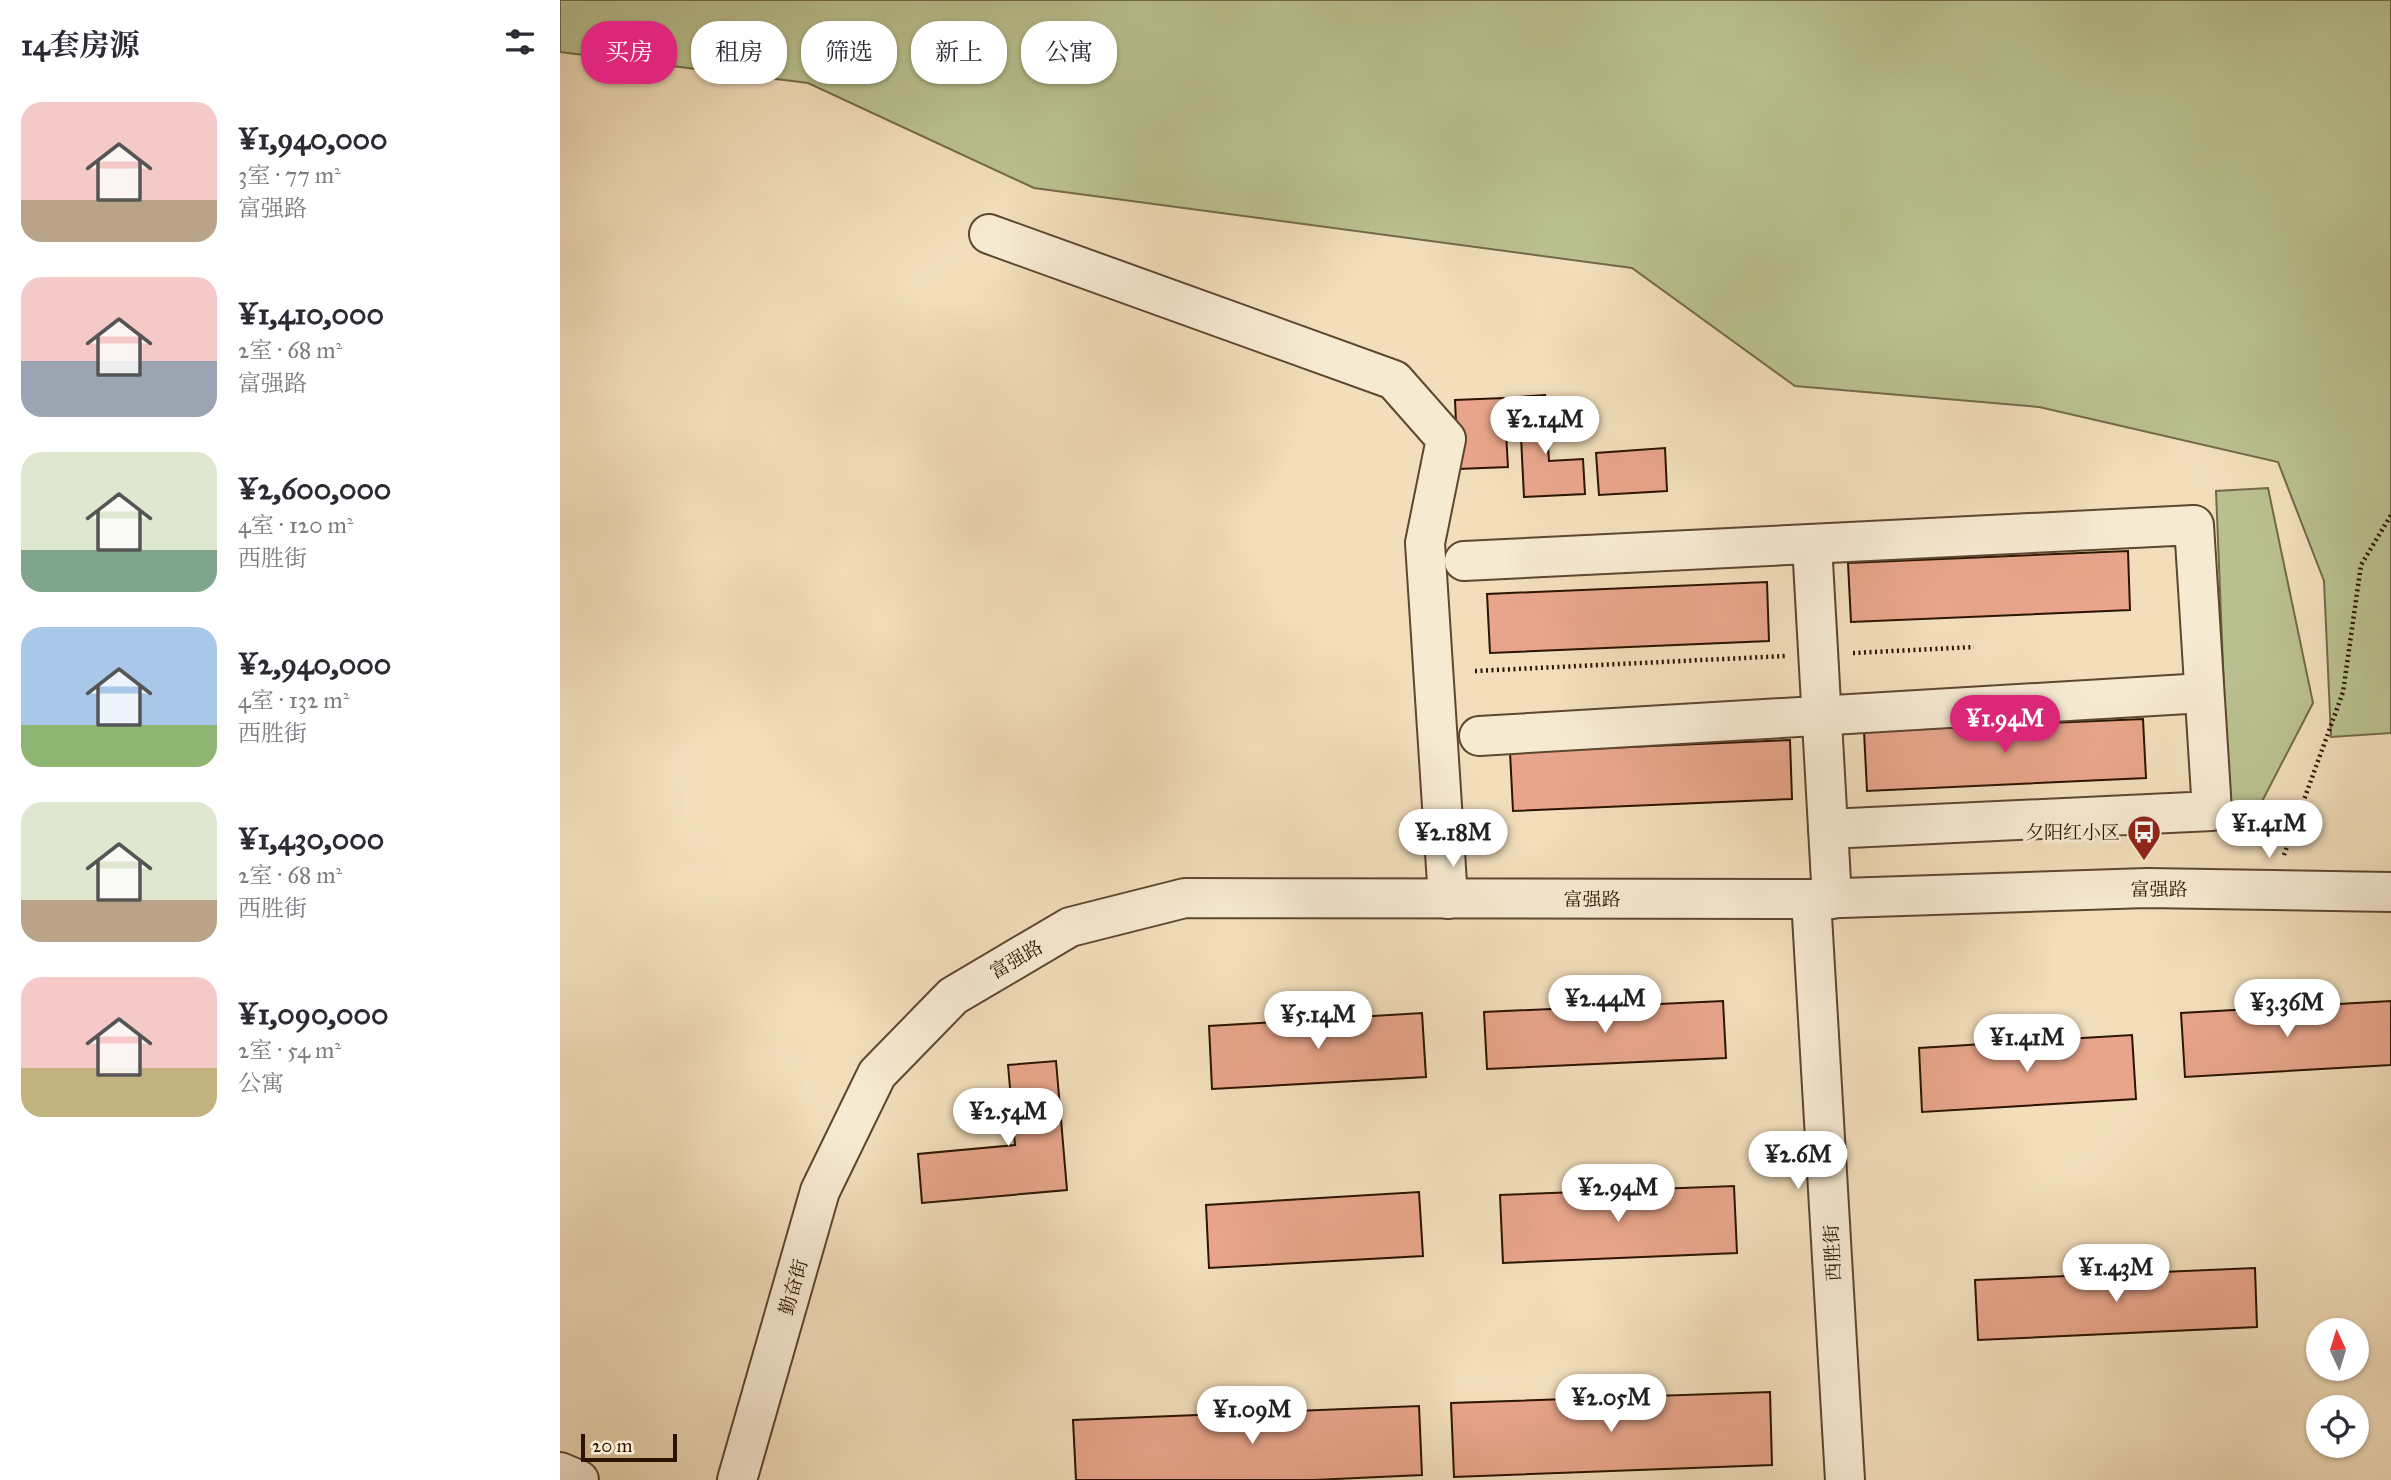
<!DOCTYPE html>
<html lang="zh">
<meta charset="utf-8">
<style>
body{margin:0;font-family:"IM FELL Great Primer","Noto Serif SC",serif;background:#f2f2f3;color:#2b2b33;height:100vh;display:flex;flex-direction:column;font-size:26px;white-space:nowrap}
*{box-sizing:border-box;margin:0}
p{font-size:23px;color:#7c7c81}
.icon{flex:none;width:38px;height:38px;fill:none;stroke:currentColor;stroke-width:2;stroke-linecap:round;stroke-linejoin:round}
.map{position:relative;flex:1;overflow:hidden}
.details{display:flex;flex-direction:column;background:#fff;width:560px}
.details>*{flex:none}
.top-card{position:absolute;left:21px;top:21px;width:665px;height:63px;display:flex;gap:14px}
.needle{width:46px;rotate:356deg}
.buttons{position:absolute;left:1746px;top:1318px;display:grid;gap:14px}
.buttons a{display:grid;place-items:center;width:63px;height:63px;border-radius:50%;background:#fff;box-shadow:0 2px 5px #0004;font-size:35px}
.scale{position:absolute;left:21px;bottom:18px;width:96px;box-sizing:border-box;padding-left:7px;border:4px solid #2c1400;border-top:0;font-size:19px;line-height:24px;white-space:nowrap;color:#2c1400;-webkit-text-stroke:5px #f7ead3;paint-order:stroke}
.price{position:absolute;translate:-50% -60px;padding:0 16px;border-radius:24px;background:#fff;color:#222;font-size:23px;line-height:46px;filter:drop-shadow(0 2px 4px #0008)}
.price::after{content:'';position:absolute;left:50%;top:42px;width:21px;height:16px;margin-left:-10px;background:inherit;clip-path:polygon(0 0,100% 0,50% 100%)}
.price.selected{background:#db2777;color:#fff}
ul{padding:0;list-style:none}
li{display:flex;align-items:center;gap:21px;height:175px;padding:0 21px}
li span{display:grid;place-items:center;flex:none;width:196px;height:140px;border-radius:21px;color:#555}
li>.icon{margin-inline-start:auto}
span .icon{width:84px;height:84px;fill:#fffc;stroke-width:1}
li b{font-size:30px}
h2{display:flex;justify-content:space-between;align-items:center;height:84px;padding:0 21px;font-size:30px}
.chip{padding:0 24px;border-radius:28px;background:#fff;box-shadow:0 2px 5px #0004;font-size:24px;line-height:63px}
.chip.selected{background:#db2777;color:#fff}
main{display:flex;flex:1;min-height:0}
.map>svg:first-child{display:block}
.green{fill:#bac190;stroke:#736a48;stroke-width:2}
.building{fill:#e8a58b;stroke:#2c1400;stroke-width:2}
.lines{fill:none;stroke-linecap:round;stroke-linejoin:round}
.minor-casing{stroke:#5e462f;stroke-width:42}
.path{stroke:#2c1400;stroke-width:4.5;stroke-dasharray:2 3.5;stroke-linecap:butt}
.minor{stroke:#f7ead3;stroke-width:38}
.labels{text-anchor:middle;stroke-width:6;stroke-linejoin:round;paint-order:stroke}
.poi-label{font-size:19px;fill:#2c1400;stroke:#f7ead3;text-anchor:end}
.street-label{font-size:19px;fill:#2c1400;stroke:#f7ead3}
</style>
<main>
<section class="details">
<h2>14套房源<svg class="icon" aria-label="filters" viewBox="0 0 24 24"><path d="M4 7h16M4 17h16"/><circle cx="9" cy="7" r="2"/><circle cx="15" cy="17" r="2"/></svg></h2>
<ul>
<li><span style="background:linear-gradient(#f6c9c9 70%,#b9a48a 0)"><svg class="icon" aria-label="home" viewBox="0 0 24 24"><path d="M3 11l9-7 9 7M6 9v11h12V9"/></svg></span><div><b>¥1,940,000</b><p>3室 · 77 m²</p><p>富强路</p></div></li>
<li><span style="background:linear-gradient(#f6c9c9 60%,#9aa5b1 0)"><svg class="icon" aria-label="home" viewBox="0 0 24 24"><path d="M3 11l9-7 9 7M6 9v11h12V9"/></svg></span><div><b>¥1,410,000</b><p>2室 · 68 m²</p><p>富强路</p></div></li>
<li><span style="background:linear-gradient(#dfe7d0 70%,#7fa58c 0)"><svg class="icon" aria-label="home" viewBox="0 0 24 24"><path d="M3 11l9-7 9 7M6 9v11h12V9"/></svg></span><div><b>¥2,600,000</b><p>4室 · 120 m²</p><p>西胜街</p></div></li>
<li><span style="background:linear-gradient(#a9c7e8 70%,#8fb573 0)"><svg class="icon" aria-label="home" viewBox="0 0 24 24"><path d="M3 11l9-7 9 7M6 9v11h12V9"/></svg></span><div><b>¥2,940,000</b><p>4室 · 132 m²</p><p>西胜街</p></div></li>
<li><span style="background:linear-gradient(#dfe7d0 70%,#b9a48a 0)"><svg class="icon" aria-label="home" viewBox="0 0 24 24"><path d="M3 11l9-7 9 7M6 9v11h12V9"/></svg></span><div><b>¥1,430,000</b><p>2室 · 68 m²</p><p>西胜街</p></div></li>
<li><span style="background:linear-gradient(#f6c9c9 65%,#c2b280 0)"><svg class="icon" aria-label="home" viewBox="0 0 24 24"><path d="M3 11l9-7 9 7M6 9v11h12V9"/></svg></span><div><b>¥1,090,000</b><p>2室 · 54 m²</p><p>公寓</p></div></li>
</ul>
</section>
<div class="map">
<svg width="1831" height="1480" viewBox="0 0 1831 1480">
<rect width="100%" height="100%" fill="#f2debb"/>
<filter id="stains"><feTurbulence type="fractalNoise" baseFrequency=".00286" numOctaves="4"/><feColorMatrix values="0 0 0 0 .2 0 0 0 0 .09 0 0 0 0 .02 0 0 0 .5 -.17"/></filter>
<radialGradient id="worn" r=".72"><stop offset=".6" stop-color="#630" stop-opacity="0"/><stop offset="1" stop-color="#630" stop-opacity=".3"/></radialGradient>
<!-- green -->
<g class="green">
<polygon points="0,0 1831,0 1831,733 1771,737 1764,581 1718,462 1479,407 1235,386 1072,268 474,188 248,83 0,52"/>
<polygon points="1708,488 1753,703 1697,811 1669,814 1656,491"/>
</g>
<!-- building -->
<g class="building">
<polygon points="985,395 989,461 1023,459 1025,494 964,497 959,397"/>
<polygon points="944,398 948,467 898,469 895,400"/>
<polygon points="1105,448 1107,491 1039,495 1036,453"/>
<polygon points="1568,551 1570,610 1291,622 1288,563"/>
<polygon points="1207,582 1209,641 930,653 927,594"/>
<polygon points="1583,719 1586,778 1307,791 1304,731"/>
<polygon points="1230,740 1232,799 953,811 950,752"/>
<polygon points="1163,1001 1166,1058 927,1069 924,1012"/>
<polygon points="1831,1001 1831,1065 1625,1077 1621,1013"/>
<polygon points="862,1013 866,1077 652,1089 649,1026"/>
<polygon points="1572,1035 1576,1099 1362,1112 1359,1048"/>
<polygon points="496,1061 507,1190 362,1203 358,1154 455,1145 448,1065"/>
<polygon points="1174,1186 1177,1253 943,1263 940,1195"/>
<polygon points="859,1192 863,1256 649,1268 646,1205"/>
<polygon points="1695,1268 1697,1327 1418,1340 1415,1280"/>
<polygon points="1210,1392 1212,1465 894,1477 891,1403"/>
<polygon points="859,1406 862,1475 754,1480 516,1480 513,1420"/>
</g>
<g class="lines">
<!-- minor casing -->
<g class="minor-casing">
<g id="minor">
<polyline points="429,234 834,380 886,439 865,543 888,899"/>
<polyline points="1252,544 1272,899"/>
<polyline points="904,561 1634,525 1652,811 1268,829"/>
<polyline points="919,736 1644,693"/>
<polyline points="1251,899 1285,1480"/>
<polyline points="0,1472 19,1480"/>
<polyline points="177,1480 260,1191 317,1074 393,996 510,927 625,898 1251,899 1587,888 1831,892"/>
</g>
</g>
<!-- path -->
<g class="path">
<polyline points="1293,653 1414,647"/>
<polyline points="915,671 1225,656"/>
<polyline points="1724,855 1783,692 1801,565 1831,515"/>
</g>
<!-- minor -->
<use href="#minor" class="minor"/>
</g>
<!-- icons -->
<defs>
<g id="bus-pin" transform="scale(1.75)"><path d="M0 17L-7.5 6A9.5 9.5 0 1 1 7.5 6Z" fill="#8f2418" stroke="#f7ead3"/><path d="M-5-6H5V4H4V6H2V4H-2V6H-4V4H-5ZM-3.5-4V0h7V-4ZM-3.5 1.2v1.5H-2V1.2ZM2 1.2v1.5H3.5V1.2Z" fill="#fff"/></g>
</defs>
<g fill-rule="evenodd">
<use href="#bus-pin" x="1584" y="832"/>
</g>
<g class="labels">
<!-- poi labels -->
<g class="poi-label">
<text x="1560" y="839">夕阳红小区</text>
</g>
<!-- street labels -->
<g class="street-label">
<text x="1599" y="896">富强路</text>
<text x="1032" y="906">富强路</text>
<text transform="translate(456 959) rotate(-30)" y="7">富强路</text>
<text transform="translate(1272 1253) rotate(-93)" y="7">西胜街</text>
<text transform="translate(233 1287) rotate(-74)" y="7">勤奋街</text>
</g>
</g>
<rect width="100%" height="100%" filter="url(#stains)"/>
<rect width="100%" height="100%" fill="url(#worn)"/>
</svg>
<div class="buttons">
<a><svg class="needle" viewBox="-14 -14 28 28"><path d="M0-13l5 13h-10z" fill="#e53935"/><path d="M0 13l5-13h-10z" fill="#7c7c81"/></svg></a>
<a><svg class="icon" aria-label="locate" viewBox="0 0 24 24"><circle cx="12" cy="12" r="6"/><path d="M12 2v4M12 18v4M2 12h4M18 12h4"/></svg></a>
</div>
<div class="scale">20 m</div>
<b class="price" style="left:985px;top:456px">¥2.14M</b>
<b class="price selected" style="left:1445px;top:755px">¥1.94M</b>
<b class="price" style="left:1709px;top:860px">¥1.41M</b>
<b class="price" style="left:893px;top:869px">¥2.18M</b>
<b class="price" style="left:1045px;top:1035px">¥2.44M</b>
<b class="price" style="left:1727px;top:1039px">¥3.36M</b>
<b class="price" style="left:758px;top:1051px">¥5.14M</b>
<b class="price" style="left:1467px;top:1074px">¥1.41M</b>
<b class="price" style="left:448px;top:1148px">¥2.54M</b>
<b class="price" style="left:1238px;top:1191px">¥2.6M</b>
<b class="price" style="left:1058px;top:1224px">¥2.94M</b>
<b class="price" style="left:1556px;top:1304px">¥1.43M</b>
<b class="price" style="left:1051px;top:1434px">¥2.05M</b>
<b class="price" style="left:692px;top:1446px">¥1.09M</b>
<div class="top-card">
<a class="chip selected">买房</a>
<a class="chip">租房</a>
<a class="chip">筛选</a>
<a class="chip">新上</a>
<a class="chip">公寓</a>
</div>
</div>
</main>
